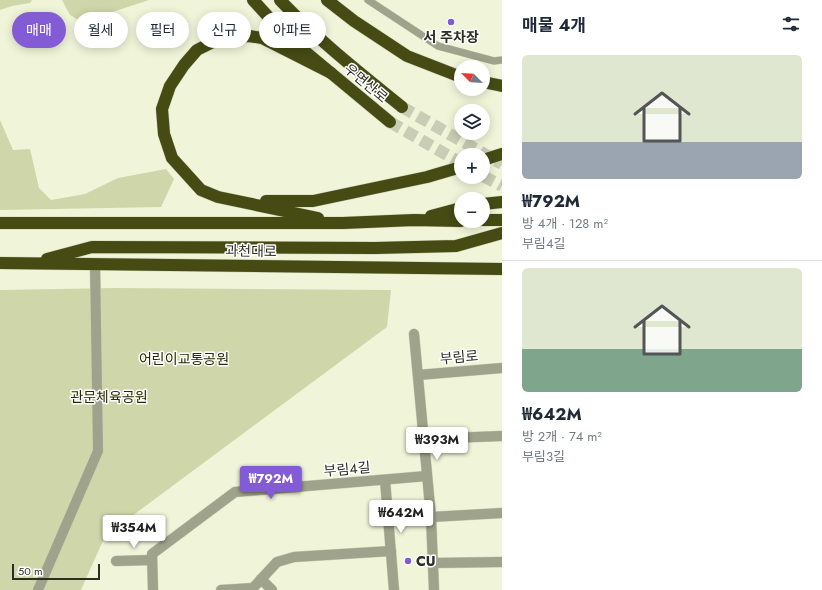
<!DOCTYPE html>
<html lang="ko">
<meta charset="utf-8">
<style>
body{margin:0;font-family:Jost,"Noto Sans KR",sans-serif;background:#f6f6f7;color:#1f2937;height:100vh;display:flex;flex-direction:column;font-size:15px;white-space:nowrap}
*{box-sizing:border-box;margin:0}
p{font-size:13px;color:#747a83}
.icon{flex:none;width:22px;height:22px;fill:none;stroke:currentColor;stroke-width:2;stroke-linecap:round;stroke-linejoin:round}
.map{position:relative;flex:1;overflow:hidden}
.side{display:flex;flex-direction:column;background:#fff;width:320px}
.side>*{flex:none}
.guide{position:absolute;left:12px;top:12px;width:380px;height:36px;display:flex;gap:8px}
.needle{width:26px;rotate:294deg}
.tools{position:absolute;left:454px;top:60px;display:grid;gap:8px}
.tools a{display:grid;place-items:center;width:36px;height:36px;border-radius:50%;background:#fff;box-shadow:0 2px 10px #0003;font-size:20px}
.scale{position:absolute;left:12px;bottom:10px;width:88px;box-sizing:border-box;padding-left:4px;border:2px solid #2c2e23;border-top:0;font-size:11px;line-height:14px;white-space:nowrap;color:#2c2e23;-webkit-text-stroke:3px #fff;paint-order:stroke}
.price{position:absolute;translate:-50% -34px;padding:0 9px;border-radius:4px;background:#fff;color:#222;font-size:13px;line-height:26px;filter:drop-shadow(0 1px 2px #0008)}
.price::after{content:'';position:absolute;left:50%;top:24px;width:12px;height:9px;margin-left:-6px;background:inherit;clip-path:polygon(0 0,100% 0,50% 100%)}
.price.selected{background:#825bd5;color:#fff}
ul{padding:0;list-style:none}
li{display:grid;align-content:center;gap:8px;height:212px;padding:0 20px}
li+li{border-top:1px solid #e0e1e3}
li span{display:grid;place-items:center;height:124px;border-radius:6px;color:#555}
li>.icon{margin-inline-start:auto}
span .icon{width:72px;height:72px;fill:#fffc;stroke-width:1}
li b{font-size:17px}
h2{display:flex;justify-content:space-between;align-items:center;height:48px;padding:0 20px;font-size:17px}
.pill{padding:0 14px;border-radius:18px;background:#fff;box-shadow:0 2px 10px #0003;font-size:14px;line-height:36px}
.pill.selected{background:#825bd5;color:#fff}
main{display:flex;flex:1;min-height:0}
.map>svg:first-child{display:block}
.green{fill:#cfd6aa}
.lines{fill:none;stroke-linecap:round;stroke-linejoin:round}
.highway-tunnel{stroke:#c9cdb5;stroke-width:12;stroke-dasharray:12 6;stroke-linecap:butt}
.lane-casing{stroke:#cdd1b8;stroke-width:8}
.street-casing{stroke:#cdd1b8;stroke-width:11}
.highway-casing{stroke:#cdd1b8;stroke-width:13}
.lane{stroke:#9fa38b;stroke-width:7}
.street{stroke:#9fa38b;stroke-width:10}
.highway{stroke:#454b13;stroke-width:12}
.poi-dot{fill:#825bd5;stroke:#fff;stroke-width:1.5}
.labels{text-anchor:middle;stroke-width:3;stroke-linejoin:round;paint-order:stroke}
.poi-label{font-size:14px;font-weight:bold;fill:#2c2e23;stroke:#fff}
.street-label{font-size:14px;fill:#2c2e23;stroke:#fff}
.park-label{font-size:14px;fill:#282c00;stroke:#fff}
</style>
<main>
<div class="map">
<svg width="502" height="590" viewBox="0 0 502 590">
<rect width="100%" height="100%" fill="#f0f5d9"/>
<!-- green -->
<g class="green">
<polygon points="0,0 32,0 30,3 12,6 0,10"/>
<polygon points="62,0 149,0 82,22 70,15"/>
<polygon points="0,120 13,150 30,149 39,188 51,200 85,194 118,178 166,169 174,179 161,207 0,210"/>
<polygon points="115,288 391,290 387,327 105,536 81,590 0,590 0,290"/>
</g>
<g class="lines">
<!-- highway-tunnel -->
<g class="highway-tunnel">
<polyline points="402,107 502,164"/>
<polyline points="390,122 461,163"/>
<polyline points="483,176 502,186"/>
</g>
<!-- lane casing -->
<g class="lane-casing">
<polyline id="lane" points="368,0 438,46 494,61 502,60"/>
</g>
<!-- street casing -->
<g class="street-casing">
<g id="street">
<polyline points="414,334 431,517 434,590"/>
<polyline points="418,375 502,368"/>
<polyline points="424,439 502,436"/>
<polyline points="385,480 394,590"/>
<polyline points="431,517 502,513"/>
<polyline points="116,561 152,560"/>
<polyline points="433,563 502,562"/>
<polyline points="261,579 272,590"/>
<polyline points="38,590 98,451 95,264"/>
<polyline points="153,590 152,554 235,492 427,476"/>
<polyline points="221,590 253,588 277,562 294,557 391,551"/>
</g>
</g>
<!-- highway casing -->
<g class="highway-casing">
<g id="highway">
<polyline points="253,0 284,34 390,122"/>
<path d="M280,0c38,40 80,73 122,107"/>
<polyline points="327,0 354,21 407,56 461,77"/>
<polyline points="483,82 502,86"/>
<polyline points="483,160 502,154"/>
<polyline points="266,201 313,201 427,177 461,167"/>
<polyline points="483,204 502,202"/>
<polyline points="431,216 461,208"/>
<polyline points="318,218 218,197 201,190 172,158 164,134 162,109 170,86 184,65 197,50 221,38 249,36 262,38 331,73"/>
<polyline points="483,220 502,220"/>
<polyline points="0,223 343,223 414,220 461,221"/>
<polyline points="47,259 92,247 375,248 456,246 502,233"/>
<polyline points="0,263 502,269"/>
</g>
</g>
<!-- lane -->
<use href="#lane" class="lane"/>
<!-- street -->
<use href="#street" class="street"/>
<!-- highway -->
<use href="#highway" class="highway"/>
</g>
<!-- markers -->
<g class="poi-dot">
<circle cx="451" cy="22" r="4"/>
<circle cx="408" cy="561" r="4"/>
</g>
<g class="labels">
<!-- poi labels -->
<g class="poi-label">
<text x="451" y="42">서 주차장</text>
<text x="416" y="566" text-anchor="start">CU</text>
</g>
<!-- street labels -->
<g class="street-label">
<text transform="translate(366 83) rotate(40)" y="5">우면산로</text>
<text transform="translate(251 251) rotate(1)" y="5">과천대로</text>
<text transform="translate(459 357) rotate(-5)" y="5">부림로</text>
<text transform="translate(347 469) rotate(-5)" y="5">부림4길</text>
</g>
<!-- park labels -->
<g class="park-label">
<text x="184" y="364">어린이교통공원</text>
<text x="109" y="402">관문체육공원</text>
</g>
</g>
</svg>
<div class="tools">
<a><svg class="needle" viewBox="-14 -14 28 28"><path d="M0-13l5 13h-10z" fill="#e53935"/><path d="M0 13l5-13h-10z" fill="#747a83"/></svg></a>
<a><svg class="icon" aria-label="layers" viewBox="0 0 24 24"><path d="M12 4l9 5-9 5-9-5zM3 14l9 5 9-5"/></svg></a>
<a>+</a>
<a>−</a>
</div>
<div class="scale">50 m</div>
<b class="price" style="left:437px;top:461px">₩393M</b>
<b class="price selected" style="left:271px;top:500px">₩792M</b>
<b class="price" style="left:401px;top:534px">₩642M</b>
<b class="price" style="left:134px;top:549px">₩354M</b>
<div class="guide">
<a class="pill selected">매매</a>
<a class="pill">월세</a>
<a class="pill">필터</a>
<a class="pill">신규</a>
<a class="pill">아파트</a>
</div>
</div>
<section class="side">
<h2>매물 4개<svg class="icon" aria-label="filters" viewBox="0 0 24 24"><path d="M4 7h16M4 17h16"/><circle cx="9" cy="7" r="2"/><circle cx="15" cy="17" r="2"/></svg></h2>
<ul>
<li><span style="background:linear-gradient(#dfe7d0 70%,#9aa5b1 0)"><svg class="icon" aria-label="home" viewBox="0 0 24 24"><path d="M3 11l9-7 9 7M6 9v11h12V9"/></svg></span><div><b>₩792M</b><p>방 4개 · 128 m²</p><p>부림4길</p></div></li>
<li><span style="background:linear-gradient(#dfe7d0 65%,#7fa58c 0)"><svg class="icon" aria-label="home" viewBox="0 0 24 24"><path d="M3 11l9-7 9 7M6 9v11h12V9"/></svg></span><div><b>₩642M</b><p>방 2개 · 74 m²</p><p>부림3길</p></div></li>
</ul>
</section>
</main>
